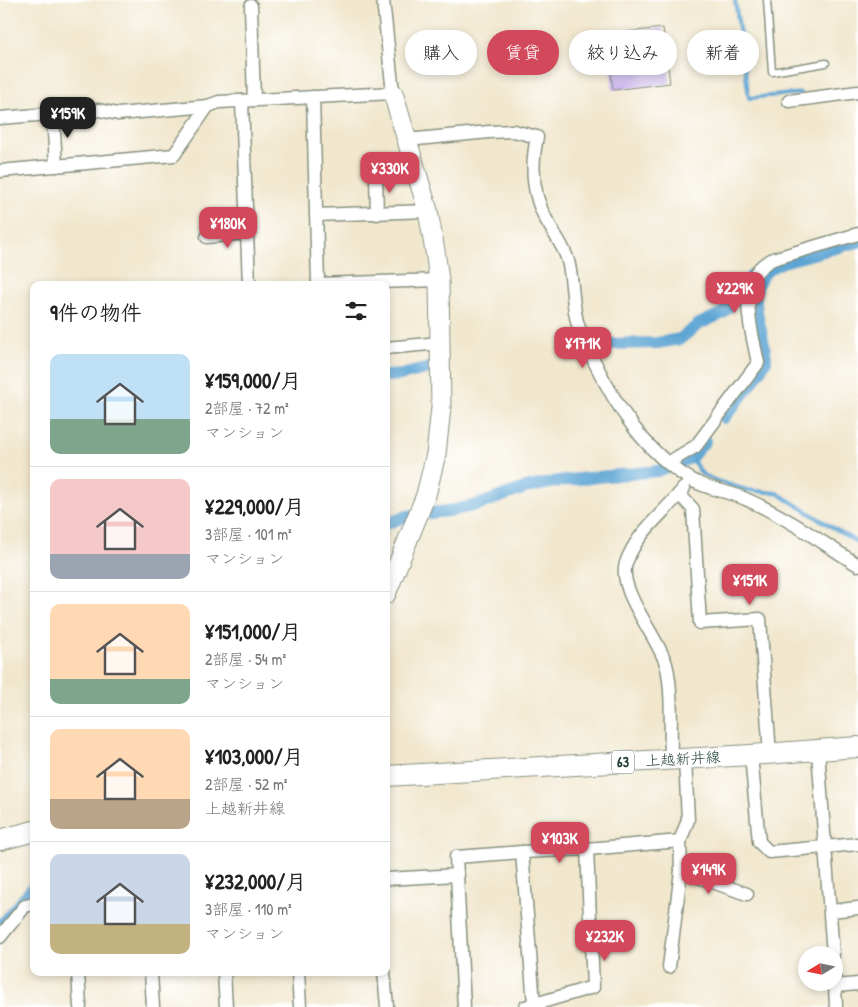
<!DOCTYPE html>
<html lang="ja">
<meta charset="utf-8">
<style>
body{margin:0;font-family:"Patrick Hand","Klee One",sans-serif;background:#f2f2f2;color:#222;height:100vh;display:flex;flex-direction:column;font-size:19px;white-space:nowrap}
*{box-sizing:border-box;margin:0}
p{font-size:16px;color:#767676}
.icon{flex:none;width:28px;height:28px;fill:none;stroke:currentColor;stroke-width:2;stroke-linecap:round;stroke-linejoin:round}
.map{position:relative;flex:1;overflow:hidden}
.sheet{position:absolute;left:30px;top:281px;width:360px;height:695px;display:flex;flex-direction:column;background:#fff;border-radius:10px;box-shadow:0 2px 8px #0003}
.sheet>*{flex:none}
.guide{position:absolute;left:405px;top:30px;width:378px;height:45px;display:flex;gap:10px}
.needle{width:32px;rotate:260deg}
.fabs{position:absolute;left:798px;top:946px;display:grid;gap:10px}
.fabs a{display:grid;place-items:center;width:45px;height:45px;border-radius:50%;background:#fff;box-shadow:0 2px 8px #0003;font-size:25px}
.price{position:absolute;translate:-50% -42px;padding:0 11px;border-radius:10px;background:#d1495b;color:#fff;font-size:16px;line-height:32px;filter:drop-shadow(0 1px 2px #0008)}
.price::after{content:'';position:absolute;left:50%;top:30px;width:15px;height:11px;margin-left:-8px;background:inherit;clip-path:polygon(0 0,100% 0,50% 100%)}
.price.selected{background:#222;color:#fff}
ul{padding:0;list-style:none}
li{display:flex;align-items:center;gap:15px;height:125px;padding:0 20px}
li+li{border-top:1px solid #e0e0e0}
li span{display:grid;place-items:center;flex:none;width:140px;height:100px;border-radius:10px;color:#555}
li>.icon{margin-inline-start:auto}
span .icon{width:60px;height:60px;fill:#fffc;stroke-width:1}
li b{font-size:21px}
h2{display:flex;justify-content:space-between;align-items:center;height:60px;padding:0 20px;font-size:21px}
.chip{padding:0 18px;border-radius:22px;background:#fff;box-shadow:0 2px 8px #0003;font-size:18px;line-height:45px}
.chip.selected{background:#d1495b;color:#fff}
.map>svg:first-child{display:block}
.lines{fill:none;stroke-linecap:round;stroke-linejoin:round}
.stream{stroke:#5ca4d3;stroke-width:4}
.canal{stroke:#5ca4d3;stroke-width:12}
.building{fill:#c4abeb}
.lane-casing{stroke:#889280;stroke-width:9}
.street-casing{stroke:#889280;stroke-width:15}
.secondary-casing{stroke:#889280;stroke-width:21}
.primary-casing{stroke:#889280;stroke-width:22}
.lane{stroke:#fff;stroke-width:6}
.street{stroke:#fff;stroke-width:12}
.secondary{stroke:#fff;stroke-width:19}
.primary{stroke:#fff;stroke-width:20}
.labels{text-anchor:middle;stroke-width:4;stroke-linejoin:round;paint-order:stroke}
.shield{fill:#fff;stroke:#627771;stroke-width:1}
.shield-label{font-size:14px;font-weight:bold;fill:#1f3d34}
.street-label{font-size:15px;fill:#1f3d34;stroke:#fff}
</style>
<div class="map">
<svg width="858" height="1007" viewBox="0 0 858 1007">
<rect width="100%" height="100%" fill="#fff"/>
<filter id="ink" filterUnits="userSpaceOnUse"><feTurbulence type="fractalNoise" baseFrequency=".02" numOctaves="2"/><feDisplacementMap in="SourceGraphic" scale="10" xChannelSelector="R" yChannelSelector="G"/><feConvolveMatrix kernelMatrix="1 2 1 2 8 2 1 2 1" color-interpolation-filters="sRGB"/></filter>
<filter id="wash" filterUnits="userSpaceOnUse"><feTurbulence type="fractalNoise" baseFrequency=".0096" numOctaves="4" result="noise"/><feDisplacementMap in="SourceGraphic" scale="20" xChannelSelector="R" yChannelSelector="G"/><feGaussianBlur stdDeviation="1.12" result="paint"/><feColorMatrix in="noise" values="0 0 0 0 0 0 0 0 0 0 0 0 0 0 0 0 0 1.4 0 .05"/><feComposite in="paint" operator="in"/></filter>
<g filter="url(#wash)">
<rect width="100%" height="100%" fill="#f1e7cd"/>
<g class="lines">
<!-- stream -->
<g class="stream">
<polyline points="735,0 749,98 801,93"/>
<polyline points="691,458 702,474 717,481 747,490 777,493 858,543"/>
</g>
<!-- canal -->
<g class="canal">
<polyline points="609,344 657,343 680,339 699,324 723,313 750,281 752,275"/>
<polyline points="386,376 401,375 437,366"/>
<path d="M724,418l28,-35 14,-22c-1,-35 -31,-82 17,-99l75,-20"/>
<polyline points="386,524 407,516 455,510 477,505 525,488 559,481 657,471 691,458 705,441"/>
<polyline points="0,927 34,886"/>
</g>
</g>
<g id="blocks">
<!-- building -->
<polygon class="building" points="663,28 670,83 613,90 606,34"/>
</g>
</g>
<g filter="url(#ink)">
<use href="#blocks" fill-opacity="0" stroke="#889280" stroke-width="1"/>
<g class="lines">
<!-- lane casing -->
<g class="lane-casing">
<polyline id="lane" points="767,0 772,72 826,63"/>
</g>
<!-- street casing -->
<g class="street-casing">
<g id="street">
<polyline points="251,6 254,100"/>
<polyline points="313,97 318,285"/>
<polyline points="242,101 249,285"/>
<polyline points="789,101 858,92"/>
<polyline points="53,114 56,166"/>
<polyline points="0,118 99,110 118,114 208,106 219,102 393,93 383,0"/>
<path d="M407,140l82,-8 25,-1 23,6c-6,28 -5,58 10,84 7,13 17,25 21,40 6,22 3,45 11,67 4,11 10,21 14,31 23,47 51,92 97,120 18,11 41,12 60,22 38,17 73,42 108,64"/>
<polyline points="0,171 174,155 208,106"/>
<polyline points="376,176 377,214"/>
<polyline points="316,215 428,211"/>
<polyline points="207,237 247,233"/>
<polyline points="318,284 439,280"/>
<polyline points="386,348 440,343"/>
<path d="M668,463l28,-17 62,-83c-6,-33 -25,-86 15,-104l85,-25"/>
<polyline points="679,494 693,509 700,623 760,619 770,754"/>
<polyline points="818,751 833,955"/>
<polyline points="751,755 759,842 769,852 858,844"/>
<path d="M671,760c-1,-27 2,-71 -5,-96 -8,-27 -49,-74 -40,-101 11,-32 39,-50 58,-75"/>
<polyline points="522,852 534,1004"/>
<polyline points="681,871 747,894"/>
<polyline points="386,879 458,875"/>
<polyline points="831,911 858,908"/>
<polyline points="0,937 25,906 34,904"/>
<polyline points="669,967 681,871 680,841"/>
<polyline points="834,967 835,986 858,984"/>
<polyline points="78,972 80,1007"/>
<polyline points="151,972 153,1007"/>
<polyline points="224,972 226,1007"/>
<polyline points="298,972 300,1007"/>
<polyline points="384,972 387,1007"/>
<polyline points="835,986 836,1007"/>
<polyline points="464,1007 456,857 522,852 587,849 680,841 688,820 685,759"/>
<polyline points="525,1007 593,987 587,849"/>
</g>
</g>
<!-- secondary casing -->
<g class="secondary-casing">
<polyline id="secondary" points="386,594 426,495 436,454 441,408 439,280 436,257 428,211 393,93"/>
</g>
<!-- primary casing -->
<g class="primary-casing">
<g id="primary">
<polyline points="386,776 751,755 858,747"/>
<polyline points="0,840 34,831"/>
</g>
</g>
<!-- lane -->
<use href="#lane" class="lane"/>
<!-- street -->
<use href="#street" class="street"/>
<!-- secondary -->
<use href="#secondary" class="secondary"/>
<!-- primary -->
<use href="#primary" class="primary"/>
</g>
</g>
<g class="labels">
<!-- shield labels -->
<rect class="shield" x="612" y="750.5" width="22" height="23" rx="4"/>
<g class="shield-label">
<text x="623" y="767">63</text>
</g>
<!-- street labels -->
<g class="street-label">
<text transform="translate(683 759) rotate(-3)" y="5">上越新井線</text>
</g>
</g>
</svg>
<div class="fabs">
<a><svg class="needle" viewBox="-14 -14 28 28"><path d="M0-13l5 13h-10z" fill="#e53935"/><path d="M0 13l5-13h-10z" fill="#767676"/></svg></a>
</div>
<b class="price selected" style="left:68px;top:139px">¥159K</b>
<b class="price" style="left:390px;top:194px">¥330K</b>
<b class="price" style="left:228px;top:249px">¥180K</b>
<b class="price" style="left:735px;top:314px">¥229K</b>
<b class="price" style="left:583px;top:369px">¥171K</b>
<b class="price" style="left:750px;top:606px">¥151K</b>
<b class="price" style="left:560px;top:864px">¥103K</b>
<b class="price" style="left:709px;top:895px">¥149K</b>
<b class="price" style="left:605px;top:962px">¥232K</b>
<div class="guide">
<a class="chip">購入</a>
<a class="chip selected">賃貸</a>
<a class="chip">絞り込み</a>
<a class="chip">新着</a>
</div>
<section class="sheet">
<h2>9件の物件<svg class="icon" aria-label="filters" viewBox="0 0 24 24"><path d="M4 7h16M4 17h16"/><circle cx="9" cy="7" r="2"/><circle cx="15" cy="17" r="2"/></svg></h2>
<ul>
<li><span style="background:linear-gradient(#bfe0f5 65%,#7fa58c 0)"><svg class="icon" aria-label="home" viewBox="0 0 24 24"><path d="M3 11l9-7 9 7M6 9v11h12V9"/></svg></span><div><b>¥159,000/月</b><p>2部屋 · 72 m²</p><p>マンション</p></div></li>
<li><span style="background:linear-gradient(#f6c9c9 75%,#9aa5b1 0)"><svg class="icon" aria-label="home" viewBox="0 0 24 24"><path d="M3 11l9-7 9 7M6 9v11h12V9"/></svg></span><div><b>¥229,000/月</b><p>3部屋 · 101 m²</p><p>マンション</p></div></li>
<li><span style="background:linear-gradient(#ffd9b3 75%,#7fa58c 0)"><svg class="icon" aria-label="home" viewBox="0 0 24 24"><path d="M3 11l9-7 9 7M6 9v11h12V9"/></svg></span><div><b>¥151,000/月</b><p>2部屋 · 54 m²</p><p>マンション</p></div></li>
<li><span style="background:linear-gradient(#ffd9b3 70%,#b9a48a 0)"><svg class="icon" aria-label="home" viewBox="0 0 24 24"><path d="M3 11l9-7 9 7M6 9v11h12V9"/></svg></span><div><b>¥103,000/月</b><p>2部屋 · 52 m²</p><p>上越新井線</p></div></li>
<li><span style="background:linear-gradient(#c9d6e8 70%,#c2b280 0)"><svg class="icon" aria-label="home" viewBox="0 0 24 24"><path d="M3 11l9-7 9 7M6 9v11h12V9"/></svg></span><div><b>¥232,000/月</b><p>3部屋 · 110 m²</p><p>マンション</p></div></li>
</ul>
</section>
</div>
